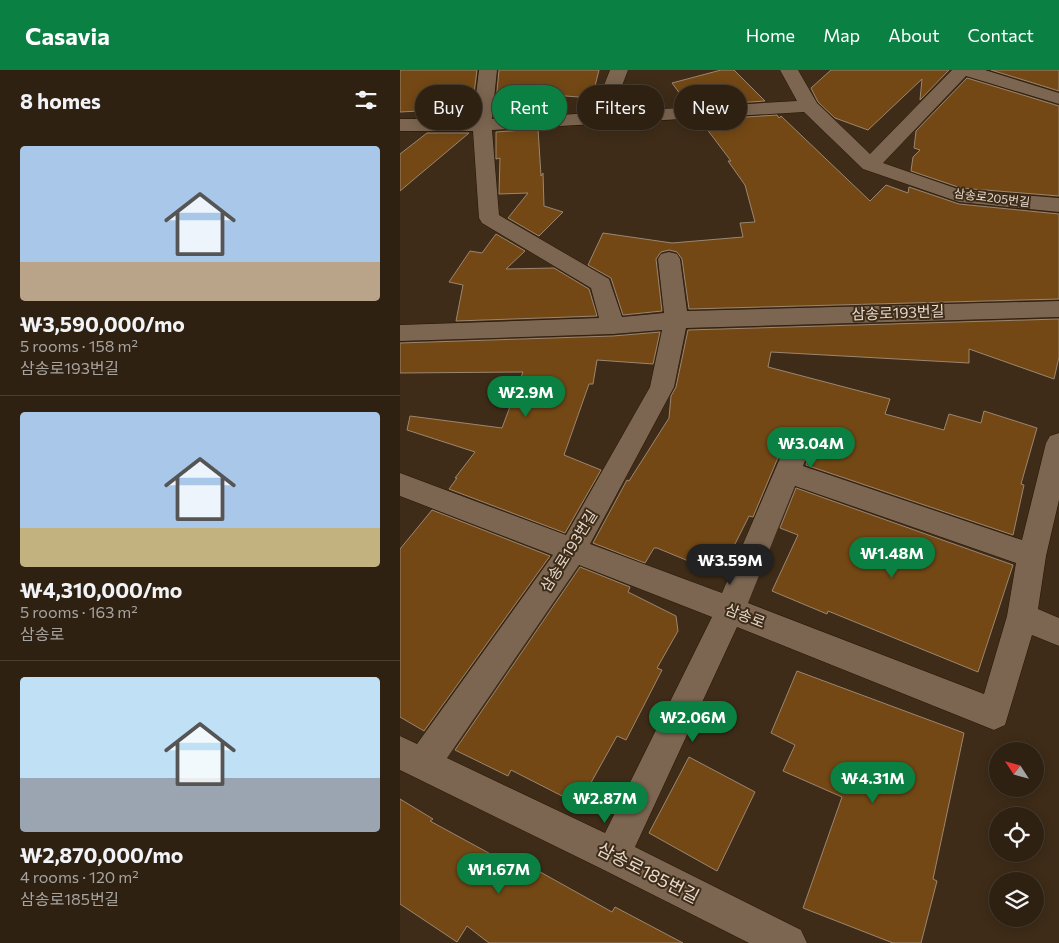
<!DOCTYPE html>
<meta charset="utf-8">
<style>
body{margin:0;font-family:Commissioner,"Noto Sans KR",sans-serif;background:#36291b;color:#f1f3f6;height:100vh;display:flex;flex-direction:column;font-size:19px;white-space:nowrap}
*{box-sizing:border-box;margin:0}
p{font-size:16px;color:#a7a39f}
.icon{flex:none;width:28px;height:28px;fill:none;stroke:currentColor;stroke-width:2;stroke-linecap:round;stroke-linejoin:round}
.map{position:relative;flex:1;overflow:hidden}
.side{display:flex;flex-direction:column;background:#2e2112;width:400px}
.side>*{flex:none}
.hud{position:absolute;left:15px;top:15px;width:475px;height:45px;display:flex;gap:10px}
.needle{width:32px;rotate:306deg}
.controls{position:absolute;left:589px;top:672px;display:grid;gap:10px}
.controls a{display:grid;place-items:center;width:55px;height:55px;border-radius:50%;background:#2e2112;box-shadow:0 2px 12px #0003,0 0 0 1px #493e32;font-size:25px}
.price{position:absolute;translate:-50% -42px;padding:0 11px;border-radius:18px;background:#0b8043;color:#fff;font-size:16px;line-height:32px;filter:drop-shadow(0 1px 2px #0008)}
.price::after{content:'';position:absolute;left:50%;top:30px;width:15px;height:11px;margin-left:-8px;background:inherit;clip-path:polygon(0 0,100% 0,50% 100%)}
.price.selected{background:#222;color:#fff}
ul{padding:0;list-style:none}
li{display:grid;align-content:center;gap:10px;height:265px;padding:0 20px}
li+li{border-top:1px solid #493e32}
li span{display:grid;place-items:center;height:155px;border-radius:5px;color:#555}
li>.icon{margin-inline-start:auto}
span .icon{width:90px;height:90px;fill:#fffc;stroke-width:1}
li b{font-size:21px}
h2{display:flex;justify-content:space-between;align-items:center;height:60px;padding:0 20px;font-size:21px}
.tag{padding:0 18px;border-radius:22px;background:#2e2112;box-shadow:0 2px 12px #0003,0 0 0 1px #493e32;font-size:18px;line-height:45px}
.tag.selected{background:#0b8043;color:#fff}
header{display:flex;align-items:center;gap:30px;box-sizing:border-box;height:70px;padding:0 25px;background:#0b8043;color:#fff}
header strong{font-size:24px}
nav{display:flex;gap:28px;margin-inline-start:auto;font-size:18px}
main{display:flex;flex:1;min-height:0}
.map>svg:first-child{display:block}
.building{fill:#734815;stroke:#9c8670}
.lines{fill:none;stroke-linecap:round;stroke-linejoin:round}
.minor-casing{stroke:#251402;stroke-width:1}
.minor{fill:#7c6651;fill-rule:evenodd}
.labels{text-anchor:middle;stroke-width:4;stroke-linejoin:round;paint-order:stroke}
.far-street-label{font-size:12px;fill:#e6dace;stroke:#3e2c18}
.street-label{font-size:15px;fill:#e6dace;stroke:#3e2c18}
.near-street-label{font-size:18px;fill:#e6dace;stroke:#3e2c18}
</style>
<header>
<strong>Casavia</strong>
<nav><a>Home</a><a>Map</a><a>About</a><a>Contact</a></nav>
</header>
<main>
<section class="side">
<h2>8 homes<svg class="icon" aria-label="filters" viewBox="0 0 24 24"><path d="M4 7h16M4 17h16"/><circle cx="9" cy="7" r="2"/><circle cx="15" cy="17" r="2"/></svg></h2>
<ul>
<li><span style="background:linear-gradient(#a9c7e8 75%,#b9a48a 0)"><svg class="icon" aria-label="home" viewBox="0 0 24 24"><path d="M3 11l9-7 9 7M6 9v11h12V9"/></svg></span><div><b>₩3,590,000/mo</b><p>5 rooms · 158 m²</p><p>삼송로193번길</p></div></li>
<li><span style="background:linear-gradient(#a9c7e8 75%,#c2b280 0)"><svg class="icon" aria-label="home" viewBox="0 0 24 24"><path d="M3 11l9-7 9 7M6 9v11h12V9"/></svg></span><div><b>₩4,310,000/mo</b><p>5 rooms · 163 m²</p><p>삼송로</p></div></li>
<li><span style="background:linear-gradient(#bfe0f5 65%,#9aa5b1 0)"><svg class="icon" aria-label="home" viewBox="0 0 24 24"><path d="M3 11l9-7 9 7M6 9v11h12V9"/></svg></span><div><b>₩2,870,000/mo</b><p>4 rooms · 120 m²</p><p>삼송로185번길</p></div></li>
</ul>
</section>
<div class="map">
<svg width="659" height="873" viewBox="0 0 659 873">
<rect width="100%" height="100%" fill="#3e2c18"/>
<!-- building -->
<g class="building">
<polygon points="0,0 77,0 71,47 47,47 58,39 0,42"/>
<polygon points="99,0 199,0 192,28 139,24 140,40 137,40 137,44 97,47 97,40 95,42"/>
<polygon points="321,0 334,0 365,31 289,36 272,13"/>
<polygon points="431,0 549,0 520,30 522,9 468,60 435,48 418,32 411,18"/>
<polygon points="591,0 659,0 659,21"/>
<polygon points="567,8 659,36 659,126 561,118 511,101 513,87 520,80 514,78 516,61"/>
<polygon points="377,45 379,48 381,46 470,131 486,115 508,123 509,117 559,134 659,144 659,229 289,239 282,189 277,182 269,180 261,182 256,189 262,241 223,245 211,208 188,195 203,163 272,173 343,167 340,153 355,152 345,115 328,91 331,91 300,50"/>
<polygon points="138,59 141,106 143,103 144,136 163,142 139,166 108,148 128,123 99,124 100,88 96,89 96,62"/>
<polygon points="27,63 69,63 0,121 0,84"/>
<polygon points="96,164 125,181 106,199 154,198 189,219 197,246 56,251 63,215 49,212 70,181 82,183"/>
<polygon points="659,249 659,287 654,309 569,279 569,293 371,282 368,297 490,329 485,344 544,360 549,344 581,353 584,341 637,358 621,414 624,415 613,465 406,395 412,378 407,370 396,367 387,370 382,378 353,447 349,446 320,504 257,478 254,478 245,493 193,473 227,410 229,411 269,348 271,326 276,317 288,260"/>
<polygon points="260,262 253,294 197,290 193,314 189,314 164,385 201,400 165,463 49,419 57,408 55,408 75,382 7,360 10,346 102,358 123,302 0,303 0,273 213,266"/>
<polygon points="396,418 613,495 578,602 428,541 427,544 372,521 398,465 380,458"/>
<polygon points="32,440 150,486 24,661 0,647 0,479"/>
<polygon points="180,497 230,517 228,522 276,546 278,561 257,598 262,600 226,670 217,666 183,727 168,729 111,700 108,706 55,680"/>
<polygon points="397,601 564,663 533,809 537,811 521,873 493,873 403,838 442,727 383,701 395,675 371,663"/>
<polygon points="289,687 355,722 317,801 249,763"/>
<polygon points="0,729 33,749 30,751 129,805 133,798 212,842 215,837 283,873 89,873 67,856 57,872 0,834"/>
</g>
<g class="lines">
<!-- minor casing -->
<g class="minor-casing">
<path id="minor" d="M79,0h18l-5,49 101,-6 17,-43h18l-16,42 185,-11 -17,-31h18l19,33 53,51 82,-84h33l74,23v11l-93,-28 -83,87 78,27 98,8v14l-100,-10 -96,-33 -59,-57 -312,18 7,85 110,64 13,38 42,-4 -6,-54 3,-5 8,-2 8,2 3,5 7,52 372,-10v16l-373,11 -12,59 -84,157 132,49 62,-144 4,-7 9,-3 9,3 4,7 -7,17 219,74 24,-97 4,-7 9,-3v67l-13,56 -8,53 21,9v28l-27,-11 -27,90 -11,5 -257,-103 -102,220 166,83 6,13h-58l-149,-75 -200,-98v-34l17,8 136,-189 -153,-59v-23l166,62 84,-148 12,-57 -49,4 -213,7v-16l199,-7 -8,-30 -109,-65 -3,-5 -6,-87h-73v-12h73zM395,416l221,77 -9,53 -23,78 -236,-91zM179,495l133,52 -107,216 -158,-75z"/>
</g>
<!-- minor -->
<use href="#minor" class="minor"/>
</g>
<g class="labels">
<!-- far-street labels -->
<g class="far-street-label">
<text transform="translate(592 128) rotate(7)" y="4">삼송로205번길</text>
</g>
<!-- street labels -->
<g class="street-label">
<text transform="translate(498 243) rotate(-2)" y="5">삼송로193번길</text>
<text transform="translate(169 481) rotate(-58)" y="5">삼송로193번길</text>
<text transform="translate(345 546) rotate(21)" y="5">삼송로</text>
</g>
<!-- near-street labels -->
<g class="near-street-label">
<text transform="translate(248 803) rotate(27)" y="6">삼송로185번길</text>
</g>
</g>
</svg>
<div class="controls">
<a><svg class="needle" viewBox="-14 -14 28 28"><path d="M0-13l5 13h-10z" fill="#e53935"/><path d="M0 13l5-13h-10z" fill="#a7a39f"/></svg></a>
<a><svg class="icon" aria-label="locate" viewBox="0 0 24 24"><circle cx="12" cy="12" r="6"/><path d="M12 2v4M12 18v4M2 12h4M18 12h4"/></svg></a>
<a><svg class="icon" aria-label="layers" viewBox="0 0 24 24"><path d="M12 4l9 5-9 5-9-5zM3 14l9 5 9-5"/></svg></a>
</div>
<b class="price" style="left:126px;top:348px">₩2.9M</b>
<b class="price" style="left:411px;top:399px">₩3.04M</b>
<b class="price" style="left:492px;top:509px">₩1.48M</b>
<b class="price selected" style="left:330px;top:516px">₩3.59M</b>
<b class="price" style="left:293px;top:673px">₩2.06M</b>
<b class="price" style="left:473px;top:734px">₩4.31M</b>
<b class="price" style="left:205px;top:754px">₩2.87M</b>
<b class="price" style="left:99px;top:825px">₩1.67M</b>
<div class="hud">
<a class="tag">Buy</a>
<a class="tag selected">Rent</a>
<a class="tag">Filters</a>
<a class="tag">New</a>
</div>
</div>
</main>
